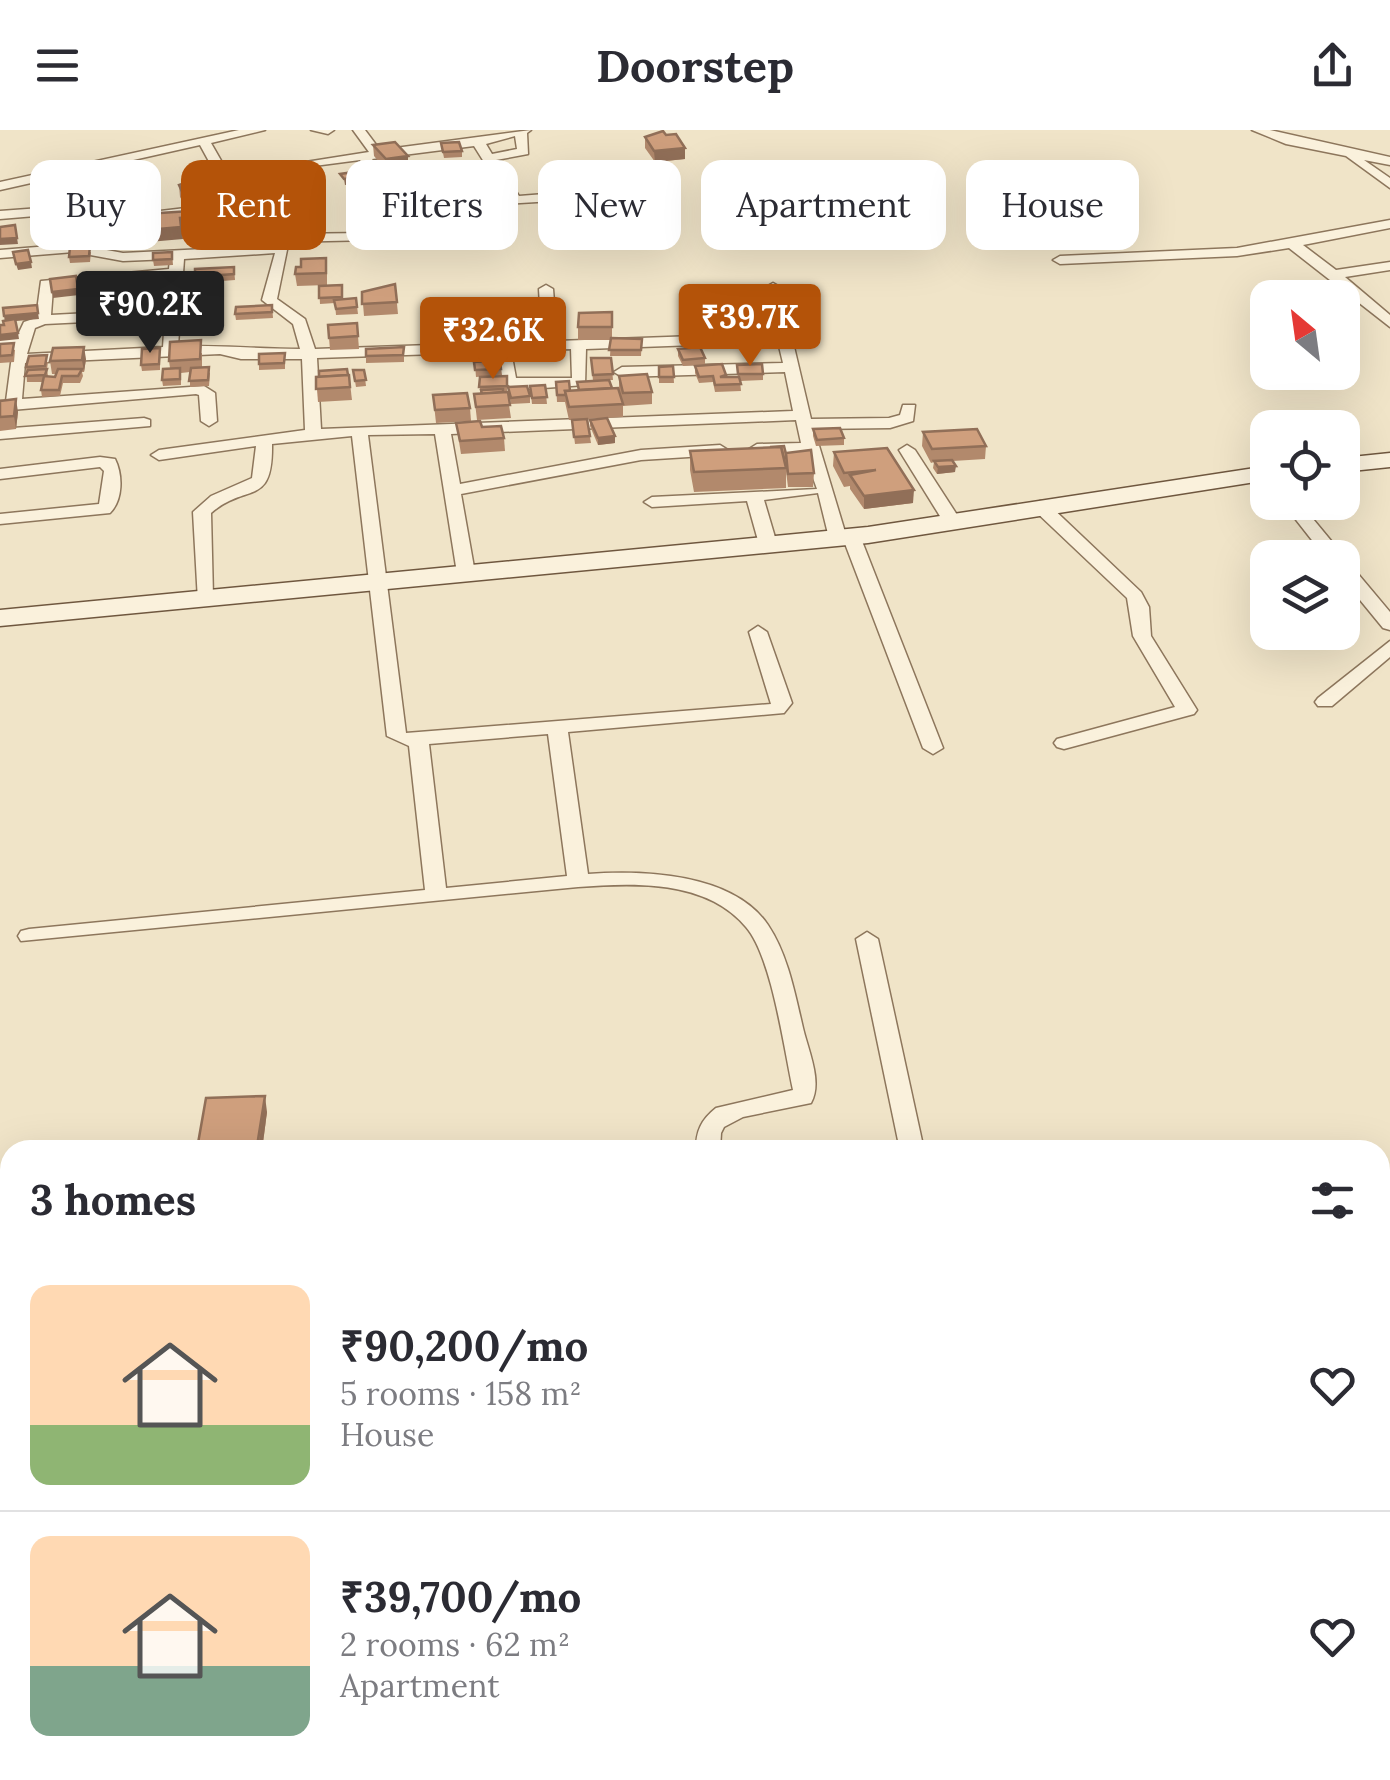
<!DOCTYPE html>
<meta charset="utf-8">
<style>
body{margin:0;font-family:Lora,serif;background:#f2f2f3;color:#2b2b33;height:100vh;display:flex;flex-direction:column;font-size:38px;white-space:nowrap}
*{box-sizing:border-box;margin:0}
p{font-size:32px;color:#7c7c81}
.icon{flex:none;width:55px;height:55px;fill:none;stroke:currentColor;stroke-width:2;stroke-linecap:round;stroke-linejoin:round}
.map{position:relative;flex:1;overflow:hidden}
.drawer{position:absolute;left:0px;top:1010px;width:1390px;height:640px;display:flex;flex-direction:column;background:#fff;border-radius:30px 30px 0 0;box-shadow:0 10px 40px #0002}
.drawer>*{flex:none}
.top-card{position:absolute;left:30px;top:30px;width:1330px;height:90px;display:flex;gap:20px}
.needle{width:65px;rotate:331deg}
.tools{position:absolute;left:1250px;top:150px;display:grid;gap:20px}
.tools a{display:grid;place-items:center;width:110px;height:110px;border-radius:20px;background:#fff;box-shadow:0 10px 40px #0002;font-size:50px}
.price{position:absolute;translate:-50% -85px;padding:0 22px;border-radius:10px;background:#b45309;color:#fff;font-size:32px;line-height:65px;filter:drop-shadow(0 2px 5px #0008)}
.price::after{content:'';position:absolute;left:50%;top:60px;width:30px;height:22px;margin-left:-15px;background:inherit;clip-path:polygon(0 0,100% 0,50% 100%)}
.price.current{background:#222;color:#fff}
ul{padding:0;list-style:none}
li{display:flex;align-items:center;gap:30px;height:250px;padding:0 30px}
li+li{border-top:2px solid #e1e1e2}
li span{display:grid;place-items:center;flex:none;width:280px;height:200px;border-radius:20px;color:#555}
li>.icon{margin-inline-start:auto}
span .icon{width:120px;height:120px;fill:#fffc;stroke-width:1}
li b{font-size:42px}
h2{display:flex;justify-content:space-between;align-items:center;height:120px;padding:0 30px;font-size:42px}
.chip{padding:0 35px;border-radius:20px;background:#fff;box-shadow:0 10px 40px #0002;font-size:35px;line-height:90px}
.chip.current{background:#b45309;color:#fff}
header{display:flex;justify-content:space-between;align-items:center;height:130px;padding:0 30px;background:#fff;font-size:45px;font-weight:700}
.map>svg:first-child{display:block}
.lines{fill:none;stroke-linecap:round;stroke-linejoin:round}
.lane-casing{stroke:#8d765c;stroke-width:9}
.street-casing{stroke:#8d765c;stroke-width:3}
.secondary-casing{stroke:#6f573f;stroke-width:3}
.lane{stroke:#faf1dc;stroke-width:8}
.street{fill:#faf1dc;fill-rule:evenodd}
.secondary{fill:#faf1dc;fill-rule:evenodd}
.wall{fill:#b2896c}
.shaded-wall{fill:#916f58}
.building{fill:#cf9f7d;stroke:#916f58;stroke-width:2.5}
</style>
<header><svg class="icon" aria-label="menu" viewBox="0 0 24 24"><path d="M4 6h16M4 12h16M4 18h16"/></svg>Doorstep<svg class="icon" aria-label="share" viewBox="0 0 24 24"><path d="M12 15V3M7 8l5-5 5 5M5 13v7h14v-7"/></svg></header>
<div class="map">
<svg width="1390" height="1650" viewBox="0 0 1390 1650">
<rect width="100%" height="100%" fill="#f0e4c8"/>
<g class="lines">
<!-- lane casing -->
<g class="lane-casing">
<polyline id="lane" points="444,173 451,218"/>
</g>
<!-- street casing -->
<g class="street-casing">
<g id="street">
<polygon points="239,0 265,0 211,13 243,69 228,81 110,95 103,91 110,87 219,74 229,68 200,15 0,60 0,52"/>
<polygon points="311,0 334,0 328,4"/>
<path d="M353,0h12l15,20 151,-20 -4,3 1,21 -32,6 23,36 51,-4 7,4 -7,4 -115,7v-6l5,-1 46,-3 -32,-51 -102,13 37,49 -7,4 -5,-1 -37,-51 -61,8 -6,-4 76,-12zM515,6l2,13 -25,5 -6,-10z"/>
<polygon points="1252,0 1270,0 1390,27 1390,35 1364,30 1390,48 1390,58 1346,26 1286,14"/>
<polygon points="54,77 59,78 59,84 0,89 0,81"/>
<polygon points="1390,90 1390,98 1303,115 1336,140 1390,132 1390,140 1345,147 1390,185 1390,197 1289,118 1237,126 1060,134 1053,130 1060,126 1237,118"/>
<polygon points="368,103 375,107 373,110 283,112 276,108 283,104"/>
<path d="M74,114l49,9 165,-8 -11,54 28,20 10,30 227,-8 -3,-52 7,-4 7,4 4,52 219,-8 -10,-46 7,-4 7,4 31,132 78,-1 11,-3 3,-10h12l-2,16 -23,7 -76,1 31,103h12l3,4 83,212 -10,6 -10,-6 -79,-207 -6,2 -9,-5 -11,-45 -54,7 13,44 -9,5 -9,-5 -12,-43 -95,6 -8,-5 8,-5 165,-8 -13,-36 -47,1 -8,-5 8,-5 44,-1 -5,-23 -345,14 9,50 181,-34 79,-5 8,5 -8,5 -79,5 -180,34 14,79 -9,5 -9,-5 -22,-139 -67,1 38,298 365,-29 -22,-72 9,-6 9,6 25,71 -8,10 -216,19 20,142c55,-4 145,-1 180,51 20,30 27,69 35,103 5,22 20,54 8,75l-68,14 -19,10 -3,6 -1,17h-24c0,-19 5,-30 20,-42l77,-18c-9,-41 -21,-133 -47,-163 -40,-48 -114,-44 -168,-40l-557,54 -3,-5 3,-5 8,-2 396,-39 -16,-144 -22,-10 -35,-300 -80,8c1,64 -25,38 -61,69l2,84 -9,5 -6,-1 -5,-89 18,-16 41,-18 4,-32 -97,14 -8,-5 8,-5 146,-20 -3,-71h-61l-21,-5 -195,9 -3,36 182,-13 11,7 2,28 -8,5 -8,-5 -2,-26 -3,-1 -196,17v-10h6l7,-53h-13v-10l16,1 8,-17 12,-4 5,-37 128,-12 1,-10 -47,2 -49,-9 -74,6v-8zM275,123l-13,47 31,24 7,25c-41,0 -81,-4 -122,-3l6,-87zM168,148l-2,31 -115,6 2,-27zM165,188l-2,29 -136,7 8,-26 10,-4zM778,212l5,21 -161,4 -8,5 8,5 163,-5 8,39 -472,18 -4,-71 179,-6 5,28 15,10 69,-5 1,-36zM571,219l1,29h-56l-5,-27zM548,604l19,142 -121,12 -17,-144z"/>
<polygon points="144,288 150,290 150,296 0,309 0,299"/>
<polygon points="907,315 915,320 961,391 958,395 946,395 943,391 899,320"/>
<path d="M100,327l15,2c8,16 8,41 -5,54l-110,11v-10l99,-10 5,-33 -4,-4 -100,12v-10z"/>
<polygon points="1040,371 1046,372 1141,462 1149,477 1151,506 1197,580 1194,584 1064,619 1057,617 1054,613 1057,609 1175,577 1133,506 1127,468 1034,380 1031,376"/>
<polygon points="1282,372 1299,372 1342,424 1343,431 1348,432 1390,482 1390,500 1383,498 1342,448 1342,428 1326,428"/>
<polygon points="1390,511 1390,527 1332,576 1318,576 1315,572 1318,568"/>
<polygon points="867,802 878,809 924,1020 900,1020 856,809"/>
<polygon points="1380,1097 1390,1098 1390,1116 1380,1115"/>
<rect x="0" y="1146" width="10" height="20"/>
<polygon points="10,1324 10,1364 0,1367 0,1327"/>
</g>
</g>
<!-- secondary casing -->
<g class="secondary-casing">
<g id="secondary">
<polygon points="1390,323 1390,337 1342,342 1342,328"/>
<polygon points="1268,336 1268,350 868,413 0,496 0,480 868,397"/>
</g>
</g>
<!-- lane -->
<use href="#lane" class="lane"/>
<!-- street -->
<use href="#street" class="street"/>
<!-- secondary -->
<use href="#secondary" class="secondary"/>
</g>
<!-- wall -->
<g class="wall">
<polygon points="666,5 685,18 685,29 655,32 645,18 645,7"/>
<polygon points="441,13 462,21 462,27 444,28"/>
<polygon points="373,15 408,37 386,40 374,26"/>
<polygon points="179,55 228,72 186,77 180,67"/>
<polygon points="91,122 90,132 70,133 69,127"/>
<polygon points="172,122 173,135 154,136 153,130"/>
<polygon points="234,137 235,150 196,153 195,147"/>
<polygon points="327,140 327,155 297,156 295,144"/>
<polygon points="395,154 398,184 364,186 362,162"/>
<polygon points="342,155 343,169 356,168 358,184 336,185 335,173 320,174 319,156"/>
<polygon points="272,175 273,188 236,190 235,184"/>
<polygon points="543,182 545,213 518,214 516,183"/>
<polygon points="612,182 612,208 642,209 641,226 610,226 611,210 578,210 578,197"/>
<polygon points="357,193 359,219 330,220 328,195"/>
<polygon points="497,213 498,230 500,230 502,245 476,247 475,235 473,235 472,215"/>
<polygon points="0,214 15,220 14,232 0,233"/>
<polygon points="404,217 404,232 366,233 366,226"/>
<polygon points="160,218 160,240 142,241 141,235"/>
<polygon points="678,219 705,228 705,235 683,236 678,226"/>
<polygon points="202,223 202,237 210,243 209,256 190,257 190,242 181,243 181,255 163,256 162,250 170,238 169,231"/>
<polygon points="285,223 285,239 259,240 259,234"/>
<polygon points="591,228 611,228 613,250 610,250 612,258 619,259 619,246 652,262 652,274 623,276 623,275 623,287 587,289 591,313 575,314 572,290 569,290 565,272 557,272 556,252 570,261 578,260 577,252 593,251"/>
<polygon points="86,229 84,242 82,242 83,246 80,253 63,253 60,266 42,267 41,260 43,252 27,252 26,237 48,232 47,239 48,246 55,247 56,244 52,244 50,231"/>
<polygon points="737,235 763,244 763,250 740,251 741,261 715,262 713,252 699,253 695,243 695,236 725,247 738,247"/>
<polygon points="673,236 674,253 659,253 659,237"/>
<polygon points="353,240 364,240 366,256 356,257"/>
<polygon points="349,245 352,270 318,272 316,247"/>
<polygon points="507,246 507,262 511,288 477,290 474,264 480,263 480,247"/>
<polygon points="545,255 547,274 532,274 530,256"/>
<polygon points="508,257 530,266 530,273 511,274"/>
<polygon points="433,265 470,278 471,291 436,293"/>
<polygon points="0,271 18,282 16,299 0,301"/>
<polygon points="590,290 615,306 615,313 598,315 590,296"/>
<polygon points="456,293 482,297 504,308 505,321 461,324"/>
<polygon points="813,299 844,308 844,315 816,316 813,306"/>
<polygon points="923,302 986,316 985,329 953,331 955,342 937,344 933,338 934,332 931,333 922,316"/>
<polygon points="745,319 786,323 814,343 813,357 788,357 786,341 786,358 694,362 690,340 690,321"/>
<polygon points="834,322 913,373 864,379 850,359 850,356 844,357 833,336"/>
<polygon points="206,968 267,982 262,1020 198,1020"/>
</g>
<!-- shaded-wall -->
<g class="shaded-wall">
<polygon points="685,18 685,29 655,32 654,21"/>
<polygon points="408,26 408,37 386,40 386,29"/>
<polygon points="378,45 378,51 345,55 344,49"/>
<polygon points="226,61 228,72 186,77 184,66"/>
<polygon points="191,87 193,99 182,100 183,109 149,112 147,100 180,88"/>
<polygon points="17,108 18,114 0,115 0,109"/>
<polygon points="31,132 32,138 18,140 16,134"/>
<polygon points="78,159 79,165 53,168 52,162"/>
<polygon points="38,183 39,189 5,192 4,186"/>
<polygon points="18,203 19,209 0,211 0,205"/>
<polygon points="84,217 86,229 84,242 82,230"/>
<polygon points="16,269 18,282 16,299 14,286"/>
<polygon points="615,306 615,313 598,315 598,308"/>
<polygon points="956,336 955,342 937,344 938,337"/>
<polygon points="914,360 913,373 864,379 864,366"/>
<polygon points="265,966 267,982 262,1020 258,1020"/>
</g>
<!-- building -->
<g class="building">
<polygon points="663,1 666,5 676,4 685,18 654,21 645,7"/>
<polygon points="395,12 408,26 386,29 373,15"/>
<polygon points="459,12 462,21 443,22 441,13"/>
<polygon points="373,39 378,45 344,49 340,44"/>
<polygon points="219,48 226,61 184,66 179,55 188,52"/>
<polygon points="190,81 191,87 180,88 181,97 147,100 145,84"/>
<polygon points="15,95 17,108 0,109 0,97"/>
<polygon points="90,116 89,126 69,127 70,117"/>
<polygon points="28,120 31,132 16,134 13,122"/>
<polygon points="172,122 172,129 153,130 153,123"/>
<polygon points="326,128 326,143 295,144 296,137 301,137 301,129"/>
<polygon points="234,137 234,144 195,147 195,139"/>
<polygon points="76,146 78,159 52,162 50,149"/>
<polygon points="395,154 397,172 362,174 362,162"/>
<polygon points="342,155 342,167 319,168 319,156"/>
<polygon points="356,168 357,177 336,179 334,170"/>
<polygon points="37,175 38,183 4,186 3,178"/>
<polygon points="272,175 272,182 235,184 236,177"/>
<polygon points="543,182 545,201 517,202 516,183"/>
<polygon points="612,182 612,197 578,197 579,183"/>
<polygon points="15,189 18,203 0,205 0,195 4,195 3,191"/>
<polygon points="357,193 358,206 329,208 328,195"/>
<polygon points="611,208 642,209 641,220 609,220"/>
<polygon points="201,210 200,229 169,231 170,212"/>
<polygon points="14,213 12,225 0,226 0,214"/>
<polygon points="497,213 498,227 472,228 472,215"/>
<polygon points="84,217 82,230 50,231 53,218"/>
<polygon points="404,217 403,225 366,226 366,219"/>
<polygon points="700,217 705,228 683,230 678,219"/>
<polygon points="160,218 159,234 141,235 142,219"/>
<polygon points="285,223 284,233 259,234 259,224"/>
<polygon points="47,225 45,236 26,237 29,226"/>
<polygon points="591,228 611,228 613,244 593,245"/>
<polygon points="500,230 501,239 475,240 474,232"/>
<polygon points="722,234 726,245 720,247 739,247 741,254 715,255 713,246 699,247 695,236"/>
<polygon points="762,234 763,244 738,244 737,235"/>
<polygon points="673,236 674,247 659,247 659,237"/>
<polygon points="209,237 208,250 189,251 191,238"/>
<polygon points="180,238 180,249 162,250 163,239"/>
<polygon points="47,239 45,245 25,246 28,240"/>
<polygon points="58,239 82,239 78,246 62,246 59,260 41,260 44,246 55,247"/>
<polygon points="347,239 348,245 319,247 319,241"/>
<polygon points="353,240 364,240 366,250 355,251"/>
<polygon points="647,244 652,262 623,263 619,246"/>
<polygon points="349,245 350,257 316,259 316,247"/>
<polygon points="507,246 507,256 479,257 480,247"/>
<polygon points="609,250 612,258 579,260 577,252"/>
<polygon points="569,251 570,261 565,261 566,265 557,265 556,252"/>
<polygon points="545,255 547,267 532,268 530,256"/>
<polygon points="527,256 530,266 511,268 508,257"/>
<polygon points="618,258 623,274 569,277 565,261"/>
<polygon points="503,259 503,262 482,264 481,260"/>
<polygon points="508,262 510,275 476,277 474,264"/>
<polygon points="467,263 470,278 435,280 433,265"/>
<polygon points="16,269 14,286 0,287 0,271"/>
<polygon points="607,288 615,306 598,308 590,290"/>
<polygon points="587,289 590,306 574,307 572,290"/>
<polygon points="480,291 482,297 501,296 504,308 460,311 456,293"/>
<polygon points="840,298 844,308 817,310 813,299"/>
<polygon points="977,299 986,316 932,319 923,302"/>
<polygon points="784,316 787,328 784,328 781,317 770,317"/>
<polygon points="781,317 786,338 694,342 690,321"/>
<polygon points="887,318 914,360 864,366 850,345 876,340 844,343 834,322"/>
<polygon points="811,320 814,343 788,344 786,323"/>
<polygon points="952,330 956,336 938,337 934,331"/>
<polygon points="265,966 257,1016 197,1019 206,968"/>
</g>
</svg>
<div class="tools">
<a><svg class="needle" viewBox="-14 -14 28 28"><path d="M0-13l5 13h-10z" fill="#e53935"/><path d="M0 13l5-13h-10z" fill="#7c7c81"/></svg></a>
<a><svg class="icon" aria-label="locate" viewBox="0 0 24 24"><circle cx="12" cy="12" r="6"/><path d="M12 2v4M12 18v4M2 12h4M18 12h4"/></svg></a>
<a><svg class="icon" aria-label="layers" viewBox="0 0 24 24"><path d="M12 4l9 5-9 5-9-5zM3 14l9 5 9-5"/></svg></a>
</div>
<b class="price current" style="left:150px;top:226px">₹90.2K</b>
<b class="price" style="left:750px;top:239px">₹39.7K</b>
<b class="price" style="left:493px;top:252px">₹32.6K</b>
<div class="top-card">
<a class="chip">Buy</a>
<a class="chip current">Rent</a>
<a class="chip">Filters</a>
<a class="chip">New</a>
<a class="chip">Apartment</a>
<a class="chip">House</a>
</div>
<section class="drawer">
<h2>3 homes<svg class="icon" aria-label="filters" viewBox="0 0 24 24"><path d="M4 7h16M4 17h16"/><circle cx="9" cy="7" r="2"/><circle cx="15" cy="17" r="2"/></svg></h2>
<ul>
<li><span style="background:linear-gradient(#ffd9b3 70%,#8fb573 0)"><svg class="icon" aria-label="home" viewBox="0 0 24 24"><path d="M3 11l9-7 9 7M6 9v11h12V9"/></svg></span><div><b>₹90,200/mo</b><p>5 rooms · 158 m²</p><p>House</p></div><svg class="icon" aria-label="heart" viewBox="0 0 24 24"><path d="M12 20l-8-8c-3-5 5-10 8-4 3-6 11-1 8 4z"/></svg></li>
<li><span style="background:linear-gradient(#ffd9b3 65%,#7fa58c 0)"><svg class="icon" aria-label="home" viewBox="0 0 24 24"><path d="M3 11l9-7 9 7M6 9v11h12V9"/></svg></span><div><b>₹39,700/mo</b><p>2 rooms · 62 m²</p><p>Apartment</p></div><svg class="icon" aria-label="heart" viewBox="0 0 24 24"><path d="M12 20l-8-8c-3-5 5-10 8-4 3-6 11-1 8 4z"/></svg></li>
</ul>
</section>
</div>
